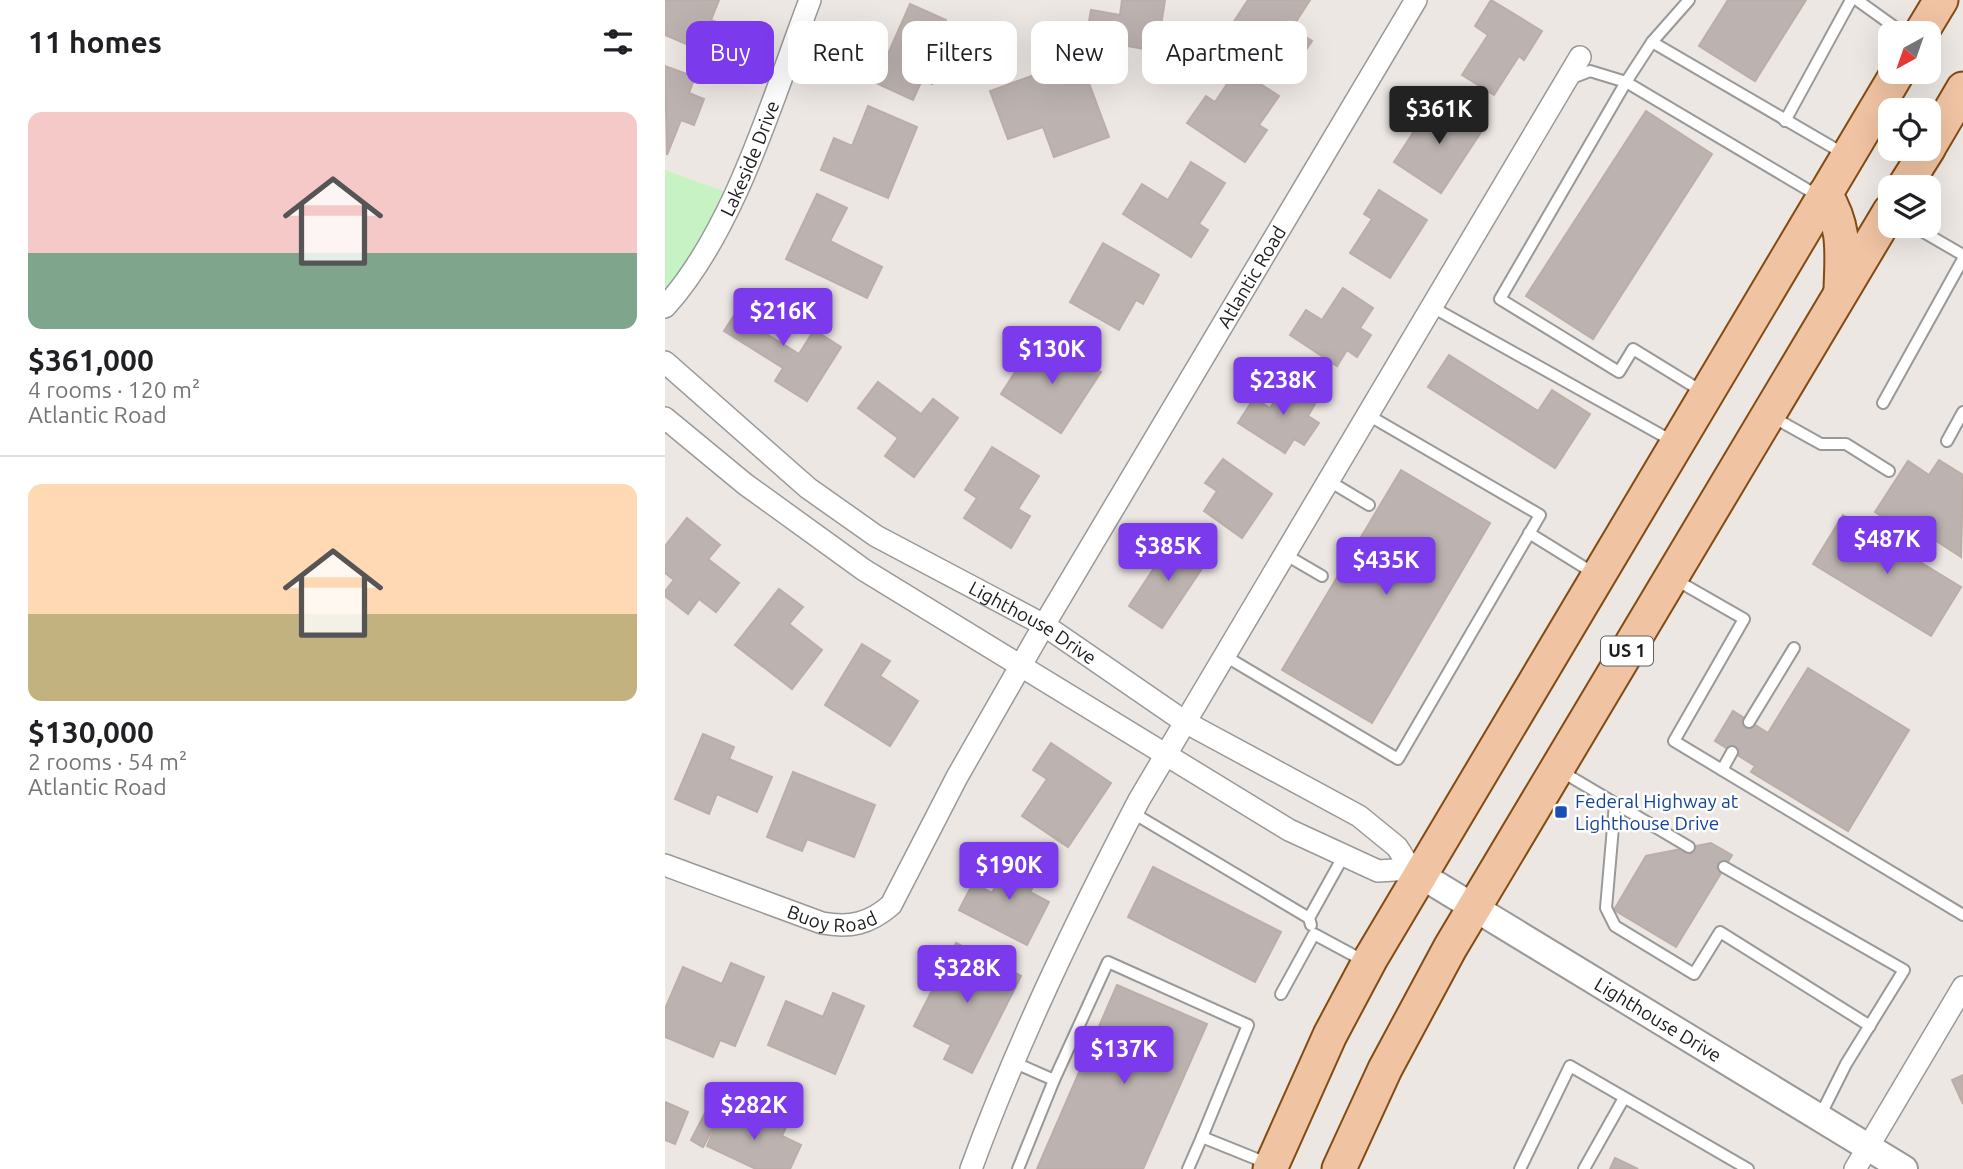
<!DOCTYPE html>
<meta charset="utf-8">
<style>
body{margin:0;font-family:Ubuntu,sans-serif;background:#f2f2f2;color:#202124;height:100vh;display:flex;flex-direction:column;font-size:26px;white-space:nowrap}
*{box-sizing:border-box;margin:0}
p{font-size:23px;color:#757577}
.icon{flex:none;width:38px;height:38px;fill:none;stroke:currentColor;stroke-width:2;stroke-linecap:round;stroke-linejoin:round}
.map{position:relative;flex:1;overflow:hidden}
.sheet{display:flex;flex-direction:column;background:#fff;width:665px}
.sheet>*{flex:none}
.top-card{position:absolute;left:21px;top:21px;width:665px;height:63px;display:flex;gap:14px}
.needle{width:46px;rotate:220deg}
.fabs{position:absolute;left:1213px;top:21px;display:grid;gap:14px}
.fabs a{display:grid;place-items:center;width:63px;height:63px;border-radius:14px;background:#fff;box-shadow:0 7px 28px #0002;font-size:35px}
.price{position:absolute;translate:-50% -60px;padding:0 16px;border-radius:7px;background:#7c3aed;color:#fff;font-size:23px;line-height:46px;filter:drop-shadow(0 2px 4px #0008)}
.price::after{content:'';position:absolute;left:50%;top:42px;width:21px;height:16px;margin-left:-10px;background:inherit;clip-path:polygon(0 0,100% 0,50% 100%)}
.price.selected{background:#222;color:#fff}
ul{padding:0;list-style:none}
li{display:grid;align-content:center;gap:14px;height:371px;padding:0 28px}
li+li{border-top:2px solid #e0e0e0}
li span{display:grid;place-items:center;height:217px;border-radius:14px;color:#555}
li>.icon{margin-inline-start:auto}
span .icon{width:126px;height:126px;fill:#fffc;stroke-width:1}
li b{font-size:30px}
h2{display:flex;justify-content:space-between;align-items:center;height:84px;padding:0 28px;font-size:30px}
.chip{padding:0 24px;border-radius:14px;background:#fff;box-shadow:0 7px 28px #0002;font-size:24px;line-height:63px}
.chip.selected{background:#7c3aed;color:#fff}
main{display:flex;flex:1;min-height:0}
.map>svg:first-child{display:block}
.park{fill:#c7f2c3}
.building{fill:#bcb3b0;stroke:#bcada7;stroke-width:2}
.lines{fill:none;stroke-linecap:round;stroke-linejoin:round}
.service-casing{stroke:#999;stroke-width:14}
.minor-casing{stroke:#999;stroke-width:24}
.tertiary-casing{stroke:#999;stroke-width:30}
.primary-casing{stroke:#834b11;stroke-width:37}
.service{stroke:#fff;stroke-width:10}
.minor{stroke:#fff;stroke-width:21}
.tertiary{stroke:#fff;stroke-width:26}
.primary{stroke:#f0c3a3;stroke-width:33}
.transit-dot{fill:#1a4fb4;stroke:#fff;stroke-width:2.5}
.labels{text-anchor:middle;stroke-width:5;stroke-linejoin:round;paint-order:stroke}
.shield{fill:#fff;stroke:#606060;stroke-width:2}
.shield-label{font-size:18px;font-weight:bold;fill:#1c1c1c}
.street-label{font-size:19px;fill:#1c1c1c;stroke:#fff}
.transit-label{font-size:19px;fill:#164399;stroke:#fff;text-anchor:start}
</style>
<main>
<section class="sheet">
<h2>11 homes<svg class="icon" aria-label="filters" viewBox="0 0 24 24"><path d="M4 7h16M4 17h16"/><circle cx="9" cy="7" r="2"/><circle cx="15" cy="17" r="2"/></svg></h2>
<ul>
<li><span style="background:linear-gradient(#f6c9c9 65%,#7fa58c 0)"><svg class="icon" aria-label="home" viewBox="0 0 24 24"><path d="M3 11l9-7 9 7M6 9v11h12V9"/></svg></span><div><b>$361,000</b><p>4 rooms · 120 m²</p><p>Atlantic Road</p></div></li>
<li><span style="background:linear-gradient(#ffd9b3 60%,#c2b280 0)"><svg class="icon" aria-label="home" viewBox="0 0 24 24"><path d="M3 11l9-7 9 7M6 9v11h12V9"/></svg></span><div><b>$130,000</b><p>2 rooms · 54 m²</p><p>Atlantic Road</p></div></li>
</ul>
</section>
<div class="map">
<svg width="1298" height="1169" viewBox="0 0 1298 1169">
<rect width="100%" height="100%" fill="#ece7e3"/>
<!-- park -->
<polygon class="park" points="0,170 58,191 34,245 0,292"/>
<!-- building -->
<g class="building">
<polygon points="0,0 54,0 46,20 67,28 54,58 0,35"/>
<polygon points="457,0 500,0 492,51 421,39 426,10 455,15"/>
<polygon points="583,0 645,0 627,28 647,41 627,70 564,29"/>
<polygon points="826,0 877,31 859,60 854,56 829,95 797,75 823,35 810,26"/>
<polygon points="1063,0 1141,0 1090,81 1034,46"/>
<polygon points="245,4 281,20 274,36 285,41 267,84 257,80 248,100 189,73 201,45 223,54"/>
<polygon points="0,66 30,77 24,93 39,99 29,125 16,120 2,155"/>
<polygon points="418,67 444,137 389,157 378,127 343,139 325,91 389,68 391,76"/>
<polygon points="572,69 614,96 594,125 602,130 580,162 522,123 541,96 550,102"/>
<polygon points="771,98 818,129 776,193 729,162"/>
<polygon points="203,106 252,127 223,198 156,170 169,138 187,146"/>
<polygon points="981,111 1047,154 928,339 861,296"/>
<polygon points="526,162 560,183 534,224 543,230 526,257 458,214 477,184 503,200"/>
<polygon points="714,190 762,220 725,278 685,253 707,219 699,214"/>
<polygon points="152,194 182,208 165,241 217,267 202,298 121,259"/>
<polygon points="438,243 494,275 478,304 471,300 454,330 405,302"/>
<polygon points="678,288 708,308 695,328 706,335 692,357 682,350 672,366 625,335 641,310 657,320"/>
<polygon points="85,291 110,306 95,330 134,354 149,330 176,347 142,401 110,381 118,368 59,331"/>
<polygon points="388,341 436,372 396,433 336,394 356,363 369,371"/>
<polygon points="784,355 873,411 887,390 925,414 890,468 763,387"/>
<polygon points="625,378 654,397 643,416 654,423 639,445 629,439 620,453 573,423 589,398 605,408"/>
<polygon points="213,382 256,414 268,399 293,418 249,477 220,456 233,438 193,408"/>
<polygon points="327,447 374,476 353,509 365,516 346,548 299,518 312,498 300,490"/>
<polygon points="558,459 607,494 577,538 539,511 552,491 540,483"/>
<polygon points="1274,460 1298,475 1296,557 1253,529 1248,537 1210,512 1243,461 1264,475"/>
<polygon points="736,470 825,523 707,723 617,670"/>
<polygon points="1178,515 1296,587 1266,636 1148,564"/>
<polygon points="22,518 55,545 43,559 74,583 51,612 34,599 23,614 0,596 0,591 9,580 0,573 0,546"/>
<polygon points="509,538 542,561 497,628 464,606"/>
<polygon points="114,589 138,607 124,624 157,650 127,689 70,645"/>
<polygon points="197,644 225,661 215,676 253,701 225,746 160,705"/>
<polygon points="1143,668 1244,730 1183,831 1086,772 1090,766 1050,741 1068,711 1103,733"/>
<polygon points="38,734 69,747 64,759 107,777 92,812 52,794 44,814 10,799"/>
<polygon points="386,743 446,783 403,847 357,816 382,779 368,770"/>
<polygon points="128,772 210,805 189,857 142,839 137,851 102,837"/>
<polygon points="1046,843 1067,855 1011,947 949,910 981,856"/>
<polygon points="347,855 377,870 365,892 384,902 362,945 294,910 308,883 327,893"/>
<polygon points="488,867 616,932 590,982 463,917"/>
<polygon points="291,943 356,976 307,1073 279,1059 286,1045 249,1026"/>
<polygon points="66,963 99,977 70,1046 55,1040 48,1057 0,1037 0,1009 18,967 57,984"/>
<polygon points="452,985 542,1024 478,1169 372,1169"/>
<polygon points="168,993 199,1006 170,1074 103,1045 121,1001 158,1017"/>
<polygon points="1298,1075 1298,1104 1287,1080"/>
<polygon points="0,1102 23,1112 10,1144 0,1140"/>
<polygon points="81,1109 121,1127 117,1136 136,1145 125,1169 91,1169 42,1146 56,1114 75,1123"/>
<polygon points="41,1111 54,1117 38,1147 26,1140"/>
<polygon points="950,1158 973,1169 945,1169"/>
</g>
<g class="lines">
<!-- service casing -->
<g class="service-casing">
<g id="service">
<polyline points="1192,0 1238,33"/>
<polyline points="987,42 1181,155"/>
<polyline points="907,78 925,71 961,82 987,42 1024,0"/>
<polyline points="1120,121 1186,0"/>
<polyline points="1248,226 1298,255"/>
<polyline points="767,307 1009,442"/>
<polyline points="1038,392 968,349 954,372 835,299 961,82 1155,197"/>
<polyline points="1218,403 1298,259"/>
<polyline points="1106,416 1156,444 1181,444 1224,471"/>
<polyline points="1282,441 1298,412"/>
<polyline points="664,481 704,505"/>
<polyline points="864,533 930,574"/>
<polyline points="621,555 657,576"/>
<polyline points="1011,580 1079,619 1009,741 1298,915"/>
<polyline points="560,656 733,759 875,515 703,415"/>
<polyline points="1084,722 1129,648"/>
<polyline points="894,770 1024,847"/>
<polyline points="1057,770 1067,752"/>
<polyline points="950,804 941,908 950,926 1029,974 1055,932 1205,1026"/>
<polyline points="468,813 644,918"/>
<polyline points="1059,867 1239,970 1181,1064 1154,1118"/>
<polyline points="646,925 644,918 678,857"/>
<polyline points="616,994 649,934 701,962"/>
<polyline points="348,1062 389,1080 443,962 583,1025 537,1137 604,1164"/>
<polyline points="353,1169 389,1080"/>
<polyline points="523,1169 537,1137"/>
<polyline points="855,1169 905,1066 1083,1169"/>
<polyline points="919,1169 959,1098"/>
</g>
</g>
<!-- minor casing -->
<g class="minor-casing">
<g id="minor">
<path id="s1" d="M0,307c70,-77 108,-210 145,-307"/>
<path id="s2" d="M0,362l143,126 68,48 168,89 141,97 174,94 38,31 14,22 8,5"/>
<polyline points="0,418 80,484 199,570 624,830 713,871 746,869"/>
<path id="s3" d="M0,865l157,58c28,5 47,1 69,-18l66,-128 87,-152 372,-625"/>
<path d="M306,1169c47,-128 105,-248 168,-369l441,-743"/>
<polyline points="1190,1169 1298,987"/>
</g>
</g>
<!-- tertiary casing -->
<g class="tertiary-casing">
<g id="tertiary">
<path id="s4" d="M754,874l485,295"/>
</g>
</g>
<!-- primary casing -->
<g class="primary-casing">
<g id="primary">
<polyline points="1256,33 1276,0"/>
<polyline points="1264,147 1298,89"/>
<polyline points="1239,187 1263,149"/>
<path d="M1160,194c21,34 17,58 16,96"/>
<polyline points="605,1169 665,1035 706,958 1233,72"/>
<polyline points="674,1169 720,1069 785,948 1225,211"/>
</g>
</g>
<!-- service -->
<use href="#service" class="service"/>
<!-- minor -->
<use href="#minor" class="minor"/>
<!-- tertiary -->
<use href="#tertiary" class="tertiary"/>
<!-- primary -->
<use href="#primary" class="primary"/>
</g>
<!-- markers -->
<rect class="transit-dot" x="889" y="805" width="14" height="14" rx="3.5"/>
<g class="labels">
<!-- shield labels -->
<rect class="shield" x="936" y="636.5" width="52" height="29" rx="5"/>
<g class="shield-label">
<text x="962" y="657">US 1</text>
</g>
<!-- street labels -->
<g class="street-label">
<text dy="7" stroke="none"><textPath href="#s1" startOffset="172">Lakeside Drive</textPath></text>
<text dy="7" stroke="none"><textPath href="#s3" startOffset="966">Atlantic Road</textPath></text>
<text dy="7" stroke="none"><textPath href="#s2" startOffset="453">Lighthouse Drive</textPath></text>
<text dy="7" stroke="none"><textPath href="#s3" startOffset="177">Buoy Road</textPath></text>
<text dy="7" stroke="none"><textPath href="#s4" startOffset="280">Lighthouse Drive</textPath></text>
</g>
<!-- transit labels -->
<g class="transit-label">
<text x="910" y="808">Federal Highway at<tspan x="910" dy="22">Lighthouse Drive</tspan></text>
</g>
</g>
</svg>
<div class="fabs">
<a><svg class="needle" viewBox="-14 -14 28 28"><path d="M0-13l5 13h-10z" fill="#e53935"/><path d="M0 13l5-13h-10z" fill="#757577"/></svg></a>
<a><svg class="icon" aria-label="locate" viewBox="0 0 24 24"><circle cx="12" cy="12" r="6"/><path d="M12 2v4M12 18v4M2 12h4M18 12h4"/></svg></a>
<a><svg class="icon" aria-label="layers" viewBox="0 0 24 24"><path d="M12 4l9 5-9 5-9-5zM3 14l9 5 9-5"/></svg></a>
</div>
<b class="price selected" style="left:774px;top:146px">$361K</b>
<b class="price" style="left:118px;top:348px">$216K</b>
<b class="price" style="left:387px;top:386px">$130K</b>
<b class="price" style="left:618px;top:417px">$238K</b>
<b class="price" style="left:1222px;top:576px">$487K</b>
<b class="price" style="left:503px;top:583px">$385K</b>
<b class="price" style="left:721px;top:597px">$435K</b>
<b class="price" style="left:344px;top:902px">$190K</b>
<b class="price" style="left:302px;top:1005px">$328K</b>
<b class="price" style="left:459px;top:1086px">$137K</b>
<b class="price" style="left:89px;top:1142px">$282K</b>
<div class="top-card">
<a class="chip selected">Buy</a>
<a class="chip">Rent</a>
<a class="chip">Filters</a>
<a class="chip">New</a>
<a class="chip">Apartment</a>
</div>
</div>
</main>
